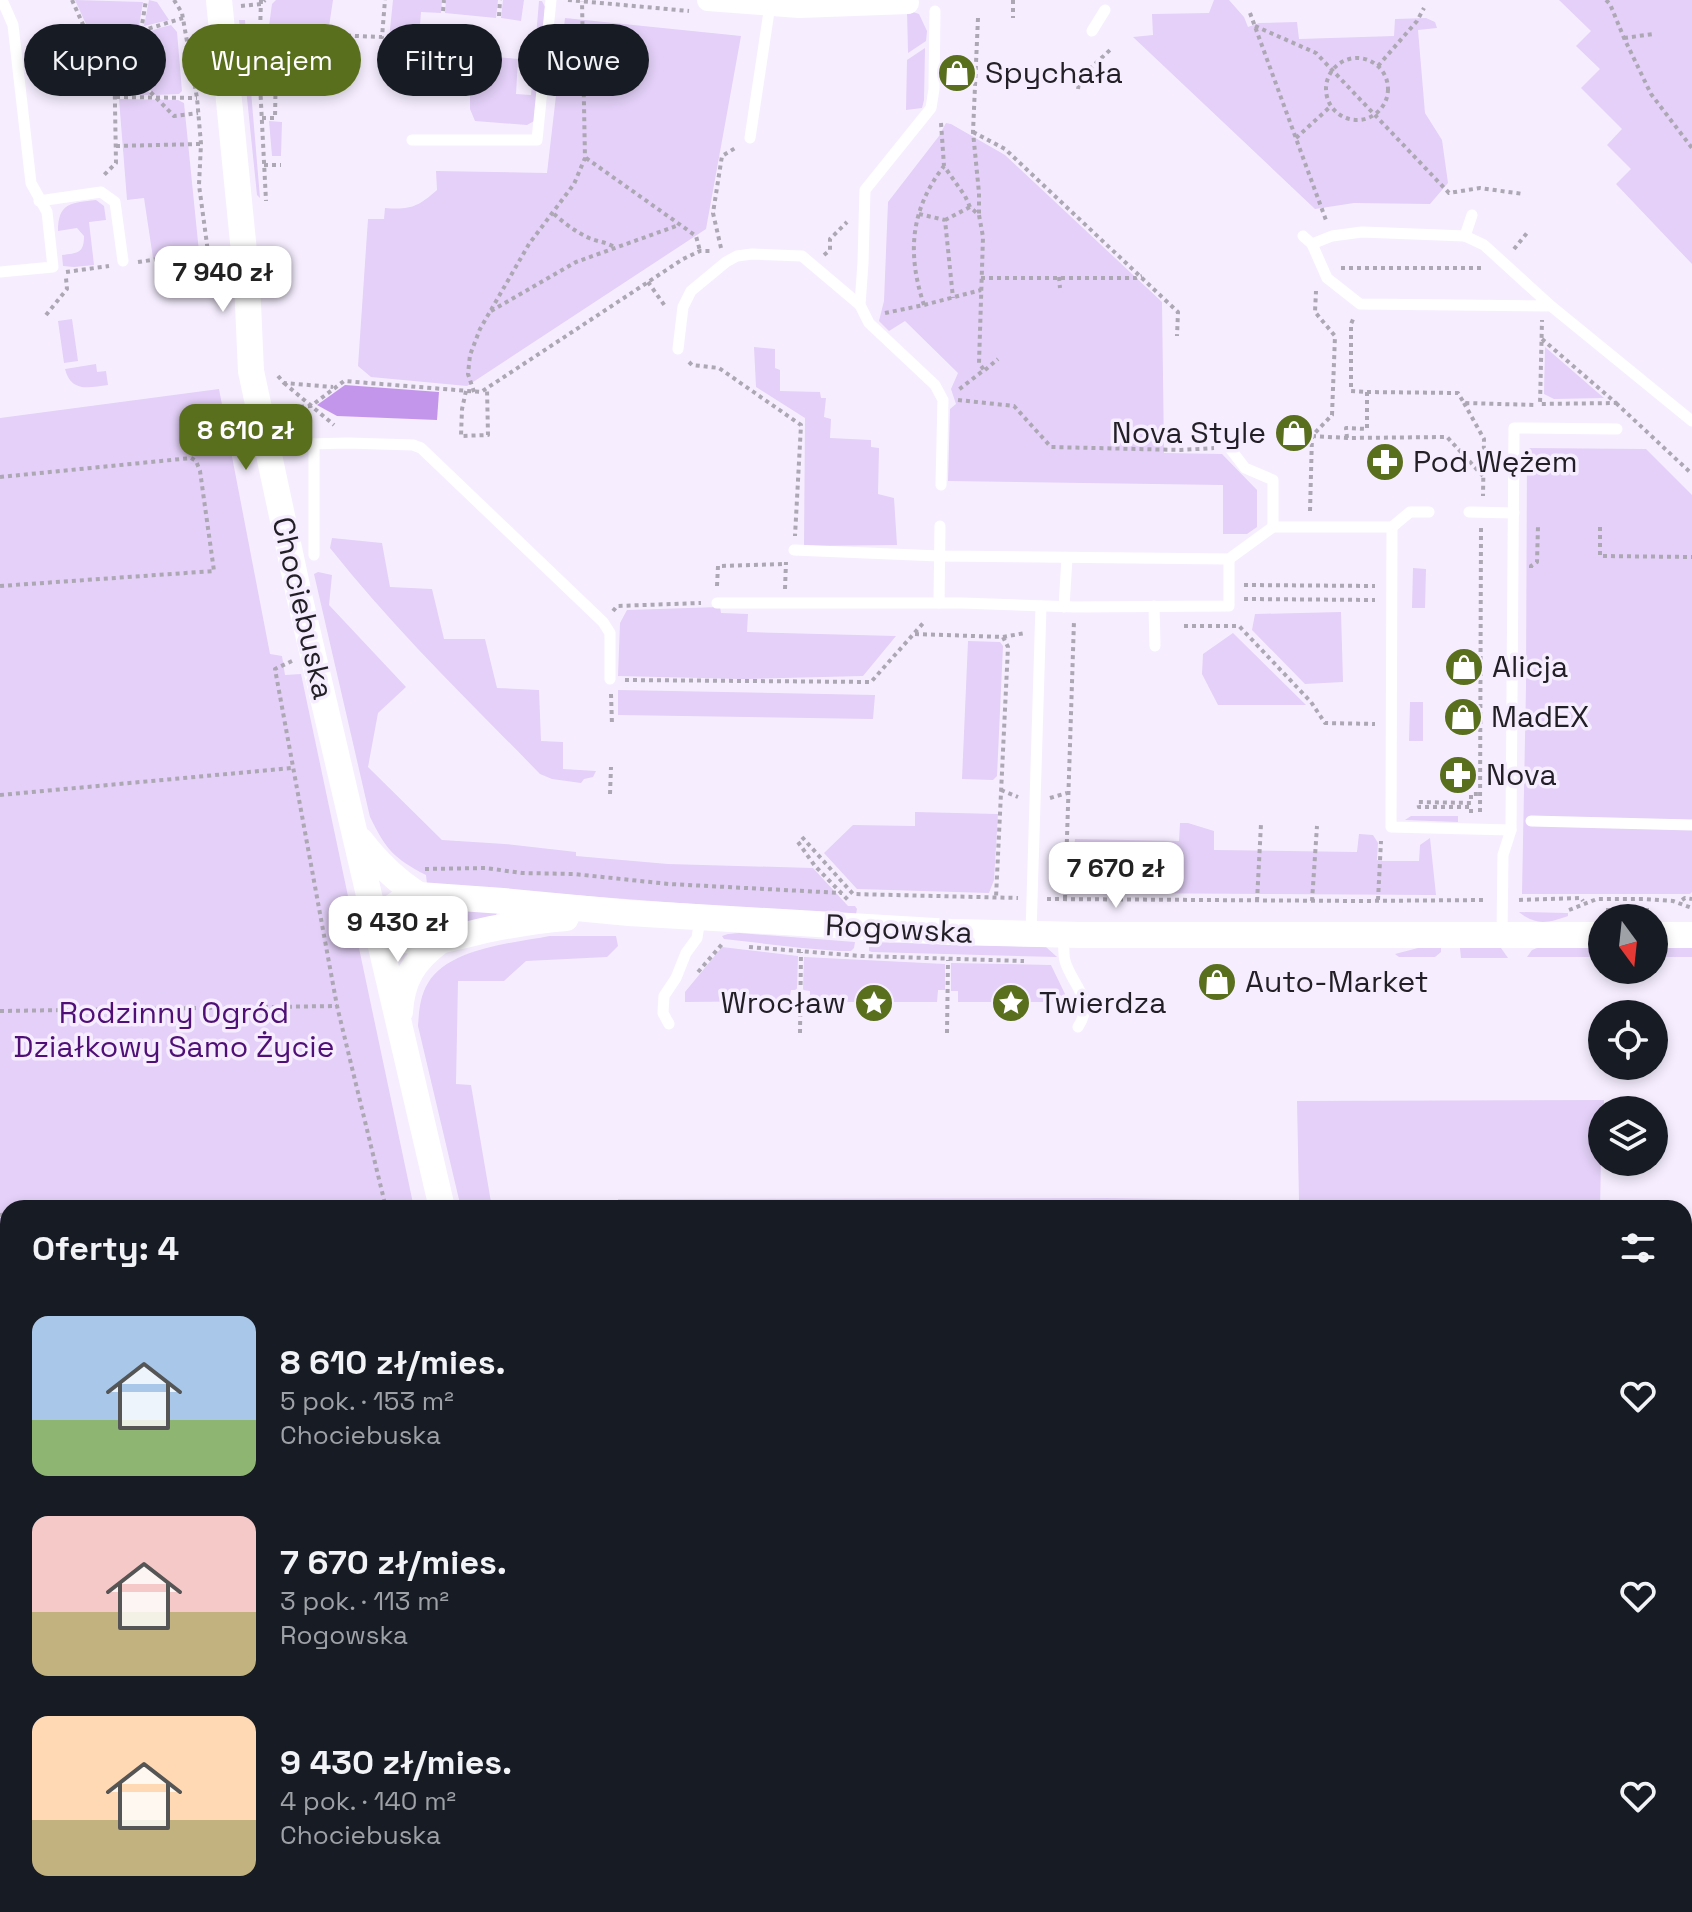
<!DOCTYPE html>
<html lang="pl">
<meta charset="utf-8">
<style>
body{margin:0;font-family:"Space Grotesk",sans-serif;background:#20242c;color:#f1f3f6;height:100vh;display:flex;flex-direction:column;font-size:30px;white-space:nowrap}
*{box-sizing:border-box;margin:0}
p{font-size:26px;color:#9ea1a6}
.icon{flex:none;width:44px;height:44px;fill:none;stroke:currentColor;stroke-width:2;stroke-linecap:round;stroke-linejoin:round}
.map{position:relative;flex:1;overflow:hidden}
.drawer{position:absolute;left:0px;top:1200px;width:1692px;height:712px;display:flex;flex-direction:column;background:#171b24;border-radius:24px 24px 0 0;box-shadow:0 4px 12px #0003}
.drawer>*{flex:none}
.guide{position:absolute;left:24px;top:24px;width:800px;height:72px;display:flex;gap:16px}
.needle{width:52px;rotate:165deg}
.fabs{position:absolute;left:1588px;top:904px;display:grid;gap:16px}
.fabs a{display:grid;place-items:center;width:80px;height:80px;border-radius:50%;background:#171b24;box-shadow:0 4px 12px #0003;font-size:40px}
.price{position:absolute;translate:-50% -68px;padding:0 18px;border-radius:16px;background:#fff;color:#222;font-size:26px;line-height:52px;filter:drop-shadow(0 2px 4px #0008)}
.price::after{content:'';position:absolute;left:50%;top:48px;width:24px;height:18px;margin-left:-12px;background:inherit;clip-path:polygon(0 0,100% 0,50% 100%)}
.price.on{background:#5a6f1e;color:#fff}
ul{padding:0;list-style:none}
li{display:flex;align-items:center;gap:24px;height:200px;padding:0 32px}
li span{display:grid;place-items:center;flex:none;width:224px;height:160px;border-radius:16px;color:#555}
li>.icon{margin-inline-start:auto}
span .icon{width:96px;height:96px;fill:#fffc;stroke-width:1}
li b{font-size:34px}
h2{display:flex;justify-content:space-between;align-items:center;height:96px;padding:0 32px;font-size:34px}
.tag{padding:0 28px;border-radius:36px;background:#171b24;box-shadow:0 4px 12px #0003;font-size:28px;line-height:72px}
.tag.on{background:#5a6f1e;color:#fff}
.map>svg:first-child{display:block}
.green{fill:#e4d0f8}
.forest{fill:#c396ec}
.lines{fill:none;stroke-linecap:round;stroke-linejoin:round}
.path{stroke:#ada7b4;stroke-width:4;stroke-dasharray:4 4;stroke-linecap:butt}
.service{stroke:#fff;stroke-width:11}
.minor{stroke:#fff;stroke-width:22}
.tertiary{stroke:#fff;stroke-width:26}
.rail{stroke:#46414a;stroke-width:6}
.labels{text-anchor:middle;stroke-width:7;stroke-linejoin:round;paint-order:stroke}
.poi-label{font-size:30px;fill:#231f26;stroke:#f6eeff;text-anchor:start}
.street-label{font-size:30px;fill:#231f26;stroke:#f6eeff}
.park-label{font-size:30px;fill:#4f0f76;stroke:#f6eeff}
</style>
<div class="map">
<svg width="1692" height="1912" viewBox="0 0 1692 1912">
<rect width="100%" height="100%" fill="#f6eeff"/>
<!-- green -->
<g class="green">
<polygon points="75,0 143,2 139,26 117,44 95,44"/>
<polygon points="149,0 157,2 169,20 144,26"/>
<polygon points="276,0 333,0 328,33 275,31 269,26 272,4"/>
<polygon points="393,0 442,0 441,13 421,12 418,50 388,49"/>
<polygon points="446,0 498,0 496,18 445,13"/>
<polygon points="503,0 524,0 521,21 501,18"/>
<polygon points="1214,0 1229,0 1244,17 1248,27 1259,23 1297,22 1299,39 1394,36 1395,19 1426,18 1435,22 1437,28 1418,30 1425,113 1442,140 1448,183 1430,204 1354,203 1315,209 1133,37 1153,35 1152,14 1209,13"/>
<polygon points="1559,0 1692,0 1692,264 1616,184 1631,169 1607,145 1622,129 1581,88 1600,69 1576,46 1591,31"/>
<polygon points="539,1 542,1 545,7 536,120 527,125 475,121 470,109 470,90 448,88 447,79 440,78 441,52 518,59 516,94 531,95"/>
<polygon points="907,10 919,14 927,31 926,41 908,53"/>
<path d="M565,18l176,18 -35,193 -239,157 -96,-9 -13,-11 10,-147h16l1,-11c25,2 33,-1 52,-18l-1,-19 111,2z"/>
<polygon points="239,20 245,20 260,198 257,195"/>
<path d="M171,25l6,7 5,59 -3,3 -24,1c-6,-7 -34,-31 -35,-38 -5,-18 39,-29 51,-32z"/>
<polygon points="925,48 924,100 922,108 906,110 907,60"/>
<polygon points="118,62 152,95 119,95"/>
<polygon points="119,99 178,100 184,103 199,252 153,258 144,198 127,200"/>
<polygon points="269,121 282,122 281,156 272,156"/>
<polygon points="946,123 951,124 1005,155 1162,302 1164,453 1222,454 1257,490 1257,527 1247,534 1223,534 1223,485 948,481 950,409 956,404 951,389 958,373 905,321 889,331 879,321 884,301 888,202 939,136"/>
<path d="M96,200l8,6 2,14 -17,2 5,43 -20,2 -11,-1 -1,-11c15,-2 22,-1 22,-19l-7,-8 -19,3c0,-29 14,-28 38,-31z"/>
<polygon points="72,319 78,361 64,363 58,321"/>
<polygon points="754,347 775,349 775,368 780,370 780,391 820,392 821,398 826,398 824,417 831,419 830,438 871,440 871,447 879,448 878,494 894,498 897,545 804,546 805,418 756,387"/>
<polygon points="1545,347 1604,398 1554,399 1544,394"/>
<path d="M96,364l1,8 9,-1 2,14c-20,3 -37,7 -43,-16z"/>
<polygon points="219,389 270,654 282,656 285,675 301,674 414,1208 8,1208 8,1363 0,1363 0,418"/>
<polygon points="1527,448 1646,449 1692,495 1692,892 1690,894 1522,894 1526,685"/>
<path d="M332,538l50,5 8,44 42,2 12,50h41l12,49 42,2 2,51 22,1v27l33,2 -3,6 -9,2 -3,4 -29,-4 -12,-5c-72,-74 -146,-145 -210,-226z"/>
<polygon points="1413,568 1426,569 1425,608 1412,608"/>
<path d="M318,572l14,3 -3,30 77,82 -28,26 -10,54 74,73 63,4 71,8v4l92,8 145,4 35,38h7l2,3 -1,5 -5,2 -424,-32 -1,-9c-33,-17 -40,-26 -56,-58l-56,-243z"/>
<polygon points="720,607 721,613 748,614 747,632 896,636 863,676 744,679 618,676 620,623 627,610"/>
<polygon points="1341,612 1343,682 1305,684 1252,630 1255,614"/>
<polygon points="1233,633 1306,705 1218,705 1202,674 1203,654"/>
<polygon points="968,641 1000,642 1003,646 997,776 993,780 962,779"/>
<polygon points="618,690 875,695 873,719 618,715"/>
<polygon points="1410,702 1423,702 1423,741 1409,741"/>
<polygon points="915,812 998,814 994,880 989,893 857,889 824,853 853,825 915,826"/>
<polygon points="1411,816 1458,816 1458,822 1405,820"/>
<polygon points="1180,823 1188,823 1214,831 1214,850 1357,852 1359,834 1373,835 1378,843 1377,860 1383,861 1419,861 1420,845 1430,838 1436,895 1103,893 1072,891 1071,887 1075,839 1179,841"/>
<polygon points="426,906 497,913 495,917 429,931 427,929"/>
<path d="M1519,912l49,1v3c-19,7 -33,10 -49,-4z"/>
<polygon points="739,933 855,942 854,948 851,951 839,951 802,948 724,939 722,936 728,934"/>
<path d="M550,936h66l2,10 -11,11 -81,4 -22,20h-46l-2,103 15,1 21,123h-31l-43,-182c1,-15 2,-30 10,-43 21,-35 85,-40 122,-47z"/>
<polygon points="869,942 1046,947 1057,957 872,952 869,951"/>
<polygon points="722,947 798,956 797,990 791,990 789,1001 685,1002 685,992"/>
<polygon points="1602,947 1602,957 1527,957 1532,950 1537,948"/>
<polygon points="1418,948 1441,948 1441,952 1435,957 1399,957 1395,954"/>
<polygon points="1460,948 1501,948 1508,958 1461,958"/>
<rect x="1654" y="948" width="38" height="9"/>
<polygon points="804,957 945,964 945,990 938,990 937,1002 810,1002 810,991 803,990"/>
<polygon points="951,963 1051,965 1065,994 1064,999 1061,999 1061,1002 958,1002 958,991 951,991"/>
<polygon points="1604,1100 1604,1110 1602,1110 1600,1208 618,1208 618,1199 1108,1198 1299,1201 1297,1101"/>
<polygon points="0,1606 8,1606 8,1904 459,1904 459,1906 404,1906 405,1912 0,1912"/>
<polygon points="1684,1887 1692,1888 1692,1912 1449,1912 1439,1904 1684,1904"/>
</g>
<!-- forest -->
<g class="forest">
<polygon points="345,385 439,392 437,420 337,416 317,405"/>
<polygon points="1684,1480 1692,1480 1692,1557 1684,1556"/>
<polygon points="1684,1584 1692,1585 1692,1888 1684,1887"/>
</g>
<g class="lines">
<!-- path -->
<g class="path">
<polyline points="72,0 93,47 114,48 116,163 103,176"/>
<polyline points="174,0 182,13 197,98 201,144 199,185 208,252 221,253"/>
<polyline points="261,0 259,64 266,201"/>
<polyline points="568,0 689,11"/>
<polyline points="1013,0 1013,18"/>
<polyline points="1606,0 1610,4 1624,38 1651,94 1692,148"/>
<polyline points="241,6 261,4 265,0"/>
<polyline points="443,11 444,0"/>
<polyline points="1250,13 1327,223"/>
<polyline points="499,16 500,0"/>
<polyline points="978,18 973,132 979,193 979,215"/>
<polyline points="1255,26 1316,53 1449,193 1480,188 1523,194"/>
<polyline points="141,31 146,0"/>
<polyline points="259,32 382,37 385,0"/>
<polyline points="1624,38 1653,34"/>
<polyline points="114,48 141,31 183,18"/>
<polyline points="117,58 174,116 198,113"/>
<circle cx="1357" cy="89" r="31"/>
<polyline points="259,64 276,64 275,118 262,118"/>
<polyline points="1378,66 1417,21 1424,8"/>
<polyline points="1078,89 1080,78 1110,50"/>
<polyline points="260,90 276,90"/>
<polyline points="116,97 197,98"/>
<polyline points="941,123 944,166 965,196 970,207 979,215 983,237 979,363 984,370 957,391"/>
<polyline points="973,132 1005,149 1178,312 1177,336"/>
<polyline points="1296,138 1331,106"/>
<polyline points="116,146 201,144"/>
<polyline points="586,158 696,236 700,251"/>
<polyline points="264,165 281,165"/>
<path d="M554,214c10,9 22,18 35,24 9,4 18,4 27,10"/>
<polyline points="919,214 945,220 953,298"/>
<polyline points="945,220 970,207"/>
<polyline points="721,248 713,213 722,156 737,147"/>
<polyline points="1514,249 1527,233"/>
<polyline points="824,255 830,250 830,239 847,222"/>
<polyline points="138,262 208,252"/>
<polyline points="1341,268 1485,268"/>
<polyline points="66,272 109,266"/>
<polyline points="1059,277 1060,288"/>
<polyline points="981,278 1136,278 1142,276"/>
<polyline points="648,282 665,306"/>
<path d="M924,305c-17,-51 -14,-95 20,-139"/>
<polyline points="491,311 576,262 679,225"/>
<polyline points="885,313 924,305 981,290"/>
<polyline points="46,315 67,289 66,278"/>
<polyline points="1542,339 1616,403 1540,404 1542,320"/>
<polyline points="689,362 692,365 719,368 801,425 795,536"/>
<polyline points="985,370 998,359"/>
<polyline points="278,376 284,383 333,387"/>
<polyline points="284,383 334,425"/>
<polyline points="466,391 462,409 461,436 488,435 487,388"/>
<polyline points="474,392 468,374 470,355 480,329 529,244 574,184 585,158 582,1"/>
<polyline points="1367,392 1458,393 1464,403 1536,405"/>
<polyline points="958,400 1014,406 1051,447 1181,450 1214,448"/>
<polyline points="1464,403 1484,439 1483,496"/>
<polyline points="1616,403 1692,474"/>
<polyline points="284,408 311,406 344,381 481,392 683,259 700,251 712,251"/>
<polyline points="1312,436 1347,438 1447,437 1483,476"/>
<polyline points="1347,438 1346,428 1367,429 1367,392 1351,391 1351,324 1354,317"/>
<polyline points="0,477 191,458 196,461 200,471 214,571 0,586"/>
<polyline points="1310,511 1312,436 1332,415 1335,336 1315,312 1316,291"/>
<polyline points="1600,527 1600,556 1692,557"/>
<polyline points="1531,568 1531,566 1537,562 1538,526"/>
<polyline points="1244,585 1375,586"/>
<polyline points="717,586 718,566 785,564"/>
<polyline points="785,589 786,562"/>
<polyline points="1244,599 1375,600"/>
<polyline points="613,611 617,606 701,603"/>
<polyline points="1184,626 1239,626 1311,702 1325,723 1375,724"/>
<polyline points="915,634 1003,637 1008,647 996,897"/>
<polyline points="1003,637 1025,633"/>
<polyline points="292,661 275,669 337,1006 386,1208"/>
<polyline points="625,680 871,682 925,621"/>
<polyline points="611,694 612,724"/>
<polyline points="1001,790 1018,797"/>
<polyline points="610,794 611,767"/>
<polyline points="0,795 292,768"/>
<polyline points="1050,798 1067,793"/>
<polyline points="1480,812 1481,528"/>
<polyline points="1471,813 1471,807 1419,807 1418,802 1471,803 1471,794 1480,794"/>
<polyline points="802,837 853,894 1018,898"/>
<polyline points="798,842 815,866 849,901"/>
<polyline points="425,869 485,868 522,873 574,874 669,884 842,893"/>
<polyline points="1047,899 1359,901 1486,900"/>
<polyline points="1065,899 1074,621"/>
<polyline points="1378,900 1381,841"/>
<polyline points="1519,900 1581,898 1583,901"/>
<polyline points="1682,900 1685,898 1692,899"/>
<polyline points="1257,901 1261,824"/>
<polyline points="1312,901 1317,826"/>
<polyline points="1569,910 1597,899 1644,899 1673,901 1692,908"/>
<polyline points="1606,910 1649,910"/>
<polyline points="749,947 861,956 1024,961"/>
<polyline points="698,972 723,943"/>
<polyline points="0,1011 337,1006"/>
<polyline points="800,1033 801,952"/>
<polyline points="947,1033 948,960"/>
<polyline points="0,1215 8,1214"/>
<polyline points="1684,1258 1692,1258"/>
<polyline points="1684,1360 1692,1360"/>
<polyline points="1684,1402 1692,1402"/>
<polyline points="0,1528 8,1528"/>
<polyline points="1684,1731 1692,1733"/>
<polyline points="1684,1861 1692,1865"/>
<polyline points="504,1912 574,1906"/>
<polyline points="1027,1912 1029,1904"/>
<polyline points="1466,1912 1467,1904"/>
<polyline points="1631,1912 1636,1904"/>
</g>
<!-- service -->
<g class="service">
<polyline points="935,11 934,89 931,108 865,190 863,263 860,305 869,323 935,385 943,400 941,485"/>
<polyline points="1092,31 1105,10"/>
<polyline points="750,138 770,5"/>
<polyline points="412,140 537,140 551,0"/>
<polyline points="39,201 101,192 115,202 123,261"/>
<polyline points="1303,236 1312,244"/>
<polyline points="1465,236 1472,215"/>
<polyline points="0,272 53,267 47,212 31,183 13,25 2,0"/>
<polyline points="1551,306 1360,304 1327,278 1312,244 1332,236 1362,232 1465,236 1484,245 1551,306 1692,421"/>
<polyline points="678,349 683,307 691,291 726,262 737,256 752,254 802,256 860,305"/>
<polyline points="267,445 348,443 413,445 421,448 603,622 610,633 610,679"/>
<polyline points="1229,447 1245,468 1273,480 1273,527"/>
<polyline points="1469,512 1514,513"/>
<polyline points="1392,527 1391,827 1511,830"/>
<polyline points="794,550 939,556 1229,559 1273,527 1392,527 1410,512 1429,512"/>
<polyline points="314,555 314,444"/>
<polyline points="717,603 962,603 1075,607 1229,606 1229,559"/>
<polyline points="939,603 940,526"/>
<polyline points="1154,606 1155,646"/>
<polyline points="1064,607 1067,558"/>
<polyline points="1531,821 1692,825"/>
<polyline points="1031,933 1041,606"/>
<path d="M1064,935c0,8 -1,18 1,26 7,24 31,39 13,66"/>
<polyline points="1502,935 1503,855 1511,830 1514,428 1617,429"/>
<polyline points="669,1024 663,1013 664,996 676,978 686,953 697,938 700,918"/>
</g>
<!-- minor -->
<g class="minor">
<polyline points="708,0 799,7 908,3"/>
<polyline points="780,1904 782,1912"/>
<polyline points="1101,1904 1115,1912"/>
<polyline points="870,1912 874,1904"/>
</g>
<!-- tertiary -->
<g class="tertiary">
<polyline points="219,0 247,282 251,371 299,595 442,1208"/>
<path d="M361,841c17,22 34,39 58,54"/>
<polyline points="376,926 381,917 391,908 403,900 419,895 503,901 629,913 951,932 1080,935 1602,935"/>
<path d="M376,926c38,29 74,11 115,3 25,-5 50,-9 75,-11"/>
<polyline points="1654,935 1692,935"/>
<path d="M400,1012c2,-33 14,-51 39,-70"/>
<polyline points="1684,1291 1692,1291"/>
<polyline points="597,1904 599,1912"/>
</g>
<!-- rail -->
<g class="rail">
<polyline points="1684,1371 1692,1371"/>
<polyline points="0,1377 8,1377"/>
<polyline points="1684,1388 1692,1388"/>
<polyline points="0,1391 8,1391"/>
<polyline points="0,1409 8,1409"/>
<polyline points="0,1424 8,1424"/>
<polyline points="1684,1435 1692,1435"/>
<polyline points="0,1447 8,1447"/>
<polyline points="1684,1451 1692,1452"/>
<polyline points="0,1487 8,1487"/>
<polyline points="1684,1569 1692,1570"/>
</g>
</g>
<!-- icons -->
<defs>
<g id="shop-disc" transform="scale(2)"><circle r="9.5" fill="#5a6f1e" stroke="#f6eeff"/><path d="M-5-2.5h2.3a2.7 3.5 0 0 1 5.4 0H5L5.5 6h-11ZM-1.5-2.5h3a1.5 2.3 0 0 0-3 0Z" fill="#fff"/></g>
<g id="pharmacy-disc" transform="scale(2)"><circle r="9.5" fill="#5a6f1e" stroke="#f6eeff"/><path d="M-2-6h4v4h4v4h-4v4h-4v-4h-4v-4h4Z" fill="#fff"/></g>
<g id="sight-disc" transform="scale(2)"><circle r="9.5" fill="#5a6f1e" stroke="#f6eeff"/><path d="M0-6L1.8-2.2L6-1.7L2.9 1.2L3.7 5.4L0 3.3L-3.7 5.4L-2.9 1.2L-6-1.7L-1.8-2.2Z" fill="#fff"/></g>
</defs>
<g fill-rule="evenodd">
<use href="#shop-disc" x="957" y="73"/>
<use href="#shop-disc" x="1294" y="433"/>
<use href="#pharmacy-disc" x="1385" y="462"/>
<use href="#shop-disc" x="1464" y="667"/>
<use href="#shop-disc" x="1463" y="717"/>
<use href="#pharmacy-disc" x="1458" y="775"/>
<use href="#shop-disc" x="1217" y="982"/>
<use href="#sight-disc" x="874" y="1003"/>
<use href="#sight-disc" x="1011" y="1003"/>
</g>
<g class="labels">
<!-- poi labels -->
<g class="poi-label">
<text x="985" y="83">Spychała</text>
<text x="1266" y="443" text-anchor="end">Nova Style</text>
<text x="1413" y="472">Pod Wężem</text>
<text x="1492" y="677">Alicja</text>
<text x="1491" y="727">MadEX</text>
<text x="1486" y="785">Nova</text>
<text x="1245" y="992">Auto-Market</text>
<text x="846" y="1013" text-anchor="end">Wrocław</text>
<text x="1039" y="1013">Twierdza</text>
</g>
<!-- street labels -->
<g class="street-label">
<text transform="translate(303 608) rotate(77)" y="10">Chociebuska</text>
<text transform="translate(899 929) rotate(3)" y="10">Rogowska</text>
</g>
<!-- park labels -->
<g class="park-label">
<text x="174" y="1023">Rodzinny Ogród<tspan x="174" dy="34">Działkowy Samo Życie</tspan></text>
</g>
</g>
</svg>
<div class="fabs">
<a><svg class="needle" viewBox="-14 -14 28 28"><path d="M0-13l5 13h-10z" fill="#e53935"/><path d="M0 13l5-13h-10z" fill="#9ea1a6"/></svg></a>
<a><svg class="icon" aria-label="locate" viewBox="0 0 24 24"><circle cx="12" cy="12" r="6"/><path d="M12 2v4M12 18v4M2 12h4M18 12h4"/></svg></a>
<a><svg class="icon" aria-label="layers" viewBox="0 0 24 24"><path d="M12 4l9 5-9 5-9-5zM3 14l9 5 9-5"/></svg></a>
</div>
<b class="price" style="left:223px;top:314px">7 940 zł</b>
<b class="price on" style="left:246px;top:472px">8 610 zł</b>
<b class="price" style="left:1116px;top:910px">7 670 zł</b>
<b class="price" style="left:398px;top:964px">9 430 zł</b>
<div class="guide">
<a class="tag">Kupno</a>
<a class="tag on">Wynajem</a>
<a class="tag">Filtry</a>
<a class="tag">Nowe</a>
</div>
<section class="drawer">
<h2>Oferty: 4<svg class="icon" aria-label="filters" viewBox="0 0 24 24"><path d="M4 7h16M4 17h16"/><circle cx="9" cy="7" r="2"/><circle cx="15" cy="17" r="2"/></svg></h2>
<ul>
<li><span style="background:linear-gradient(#a9c7e8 65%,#8fb573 0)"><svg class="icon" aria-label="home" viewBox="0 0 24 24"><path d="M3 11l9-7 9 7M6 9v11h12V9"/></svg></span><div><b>8 610 zł/mies.</b><p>5 pok. · 153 m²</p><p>Chociebuska</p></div><svg class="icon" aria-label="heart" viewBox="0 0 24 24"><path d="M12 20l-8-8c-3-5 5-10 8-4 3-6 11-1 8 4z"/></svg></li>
<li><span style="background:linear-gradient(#f6c9c9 60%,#c2b280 0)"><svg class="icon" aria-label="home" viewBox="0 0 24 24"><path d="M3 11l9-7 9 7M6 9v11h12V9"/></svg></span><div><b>7 670 zł/mies.</b><p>3 pok. · 113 m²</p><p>Rogowska</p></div><svg class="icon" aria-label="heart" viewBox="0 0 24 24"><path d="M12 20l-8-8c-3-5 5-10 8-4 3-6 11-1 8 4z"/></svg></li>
<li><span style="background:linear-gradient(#ffd9b3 65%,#c2b280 0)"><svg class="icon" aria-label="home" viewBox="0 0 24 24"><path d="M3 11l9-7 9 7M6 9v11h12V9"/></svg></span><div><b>9 430 zł/mies.</b><p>4 pok. · 140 m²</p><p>Chociebuska</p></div><svg class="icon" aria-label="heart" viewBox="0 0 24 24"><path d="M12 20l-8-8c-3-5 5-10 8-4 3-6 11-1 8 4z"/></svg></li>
</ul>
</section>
</div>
